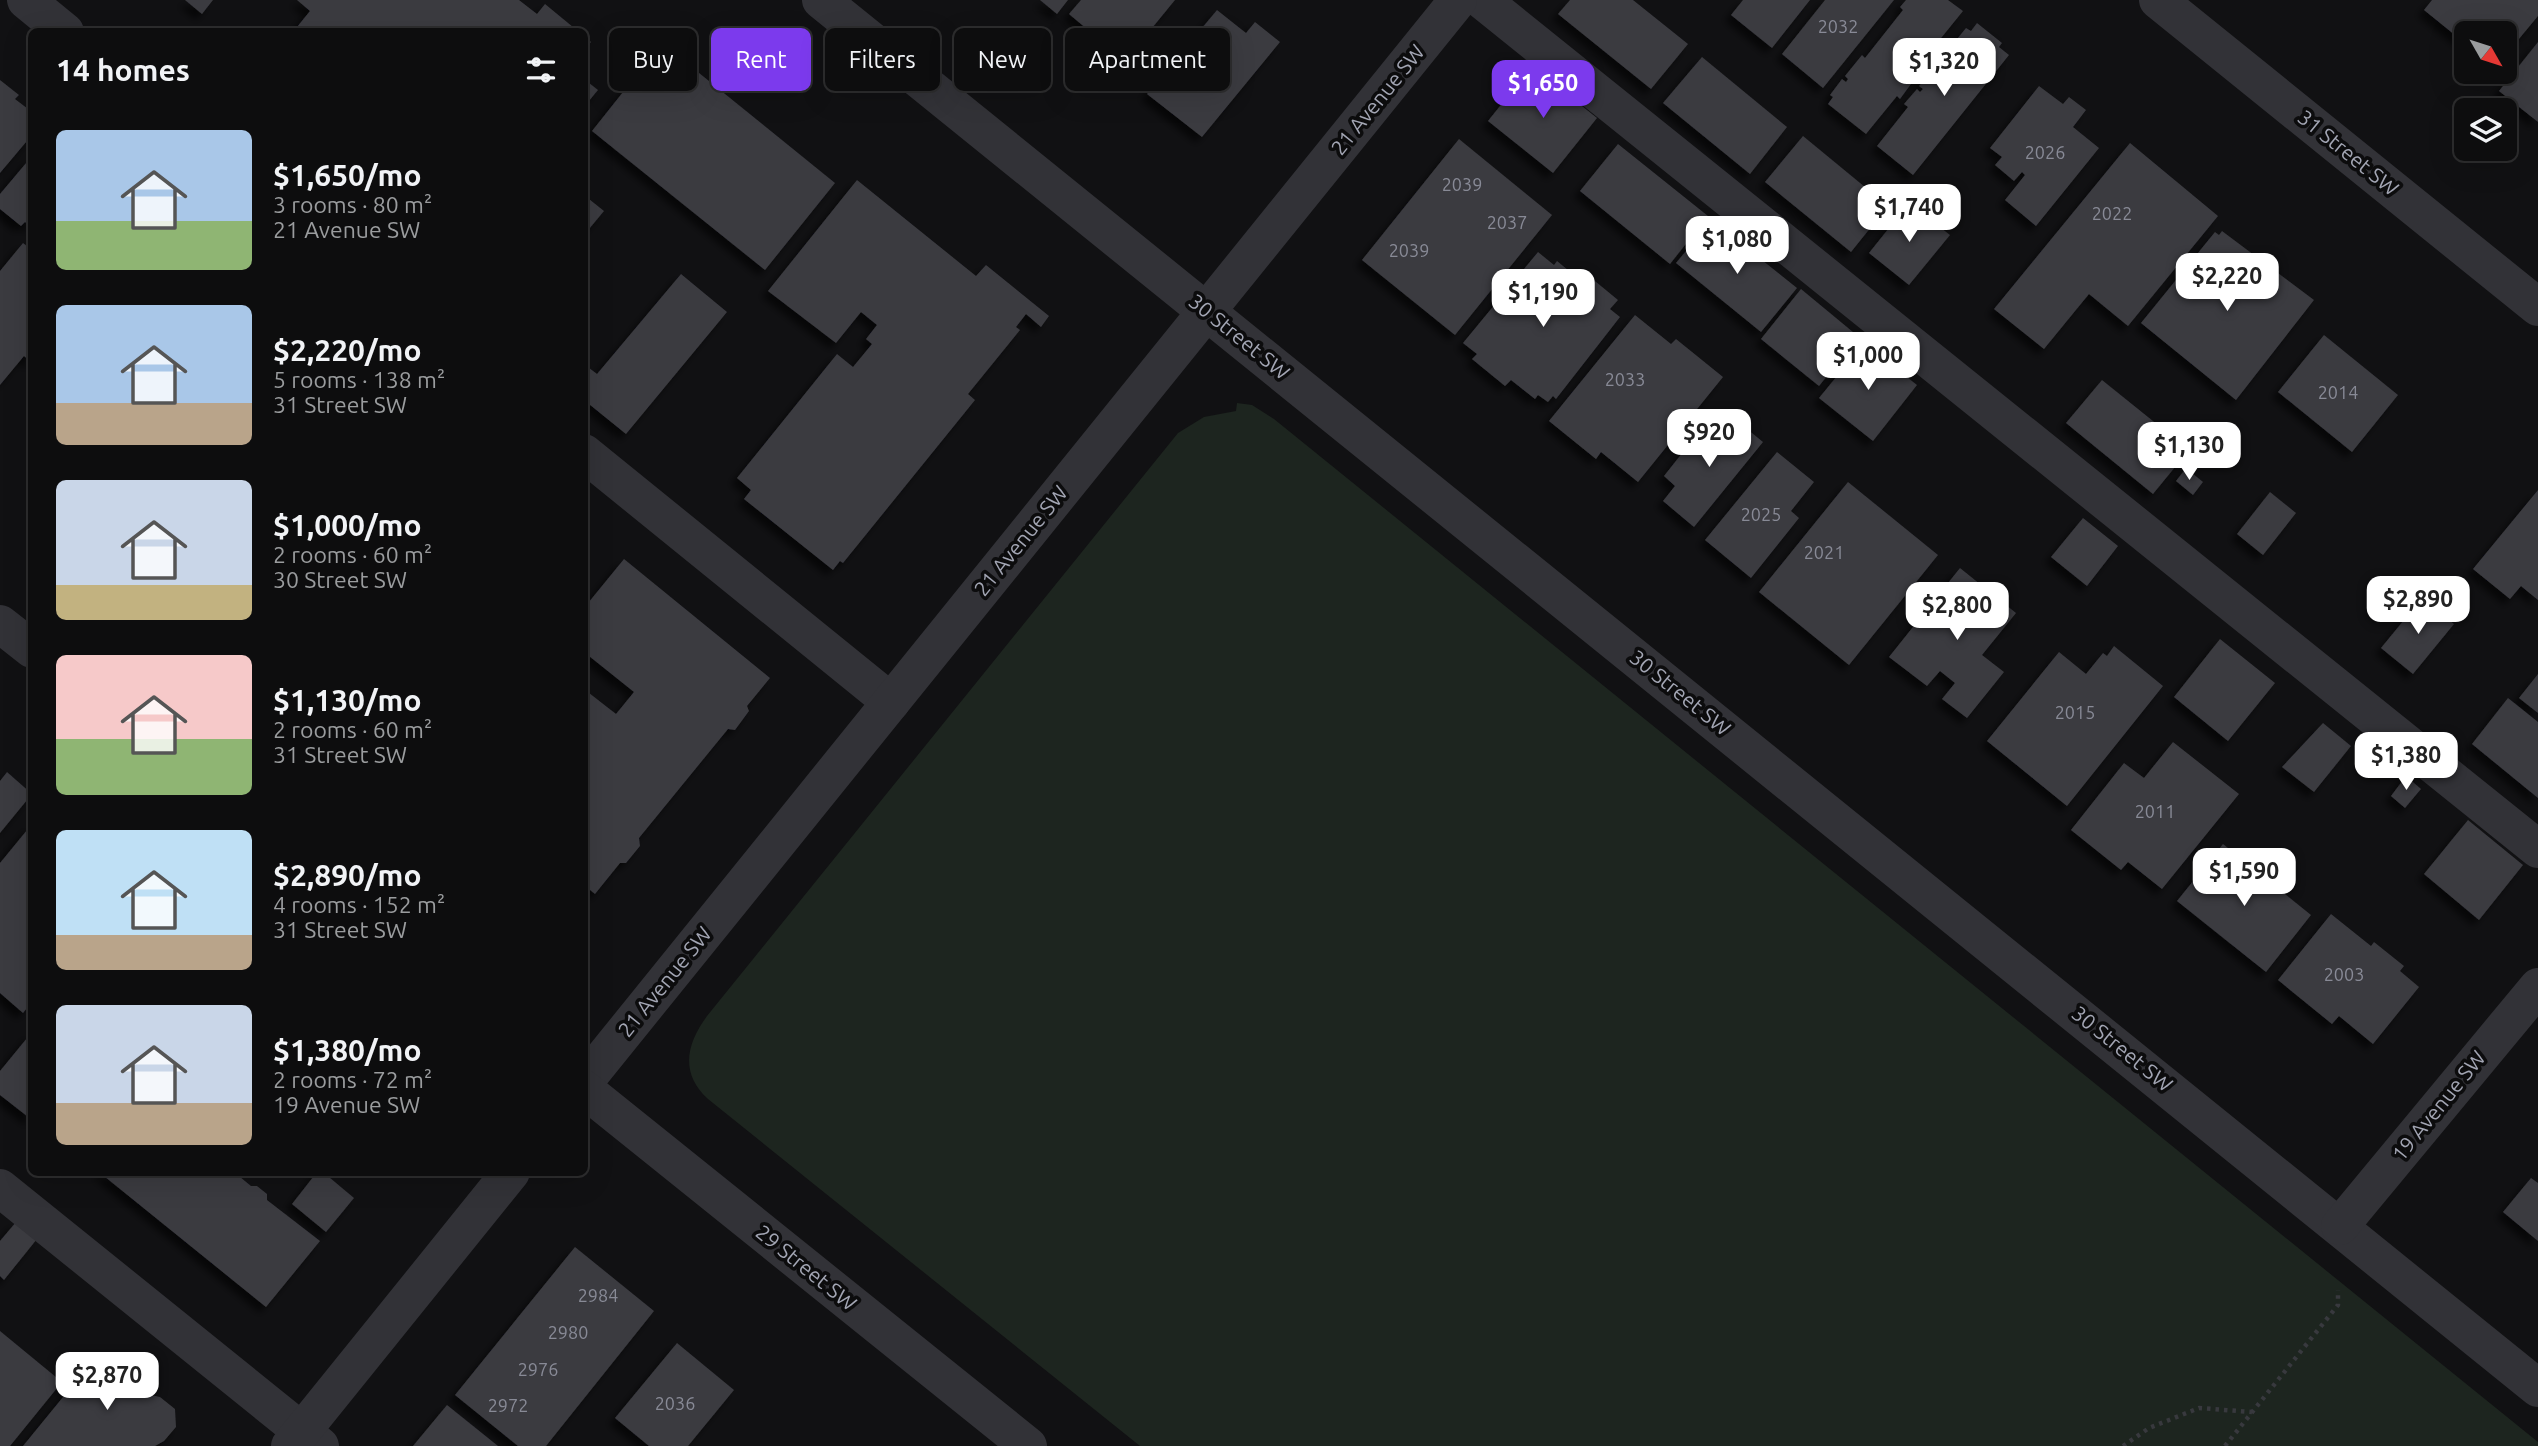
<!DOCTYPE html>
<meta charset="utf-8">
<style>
body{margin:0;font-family:Ubuntu,sans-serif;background:#161617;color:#f1f3f6;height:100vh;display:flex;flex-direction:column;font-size:26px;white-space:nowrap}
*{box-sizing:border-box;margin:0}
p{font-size:23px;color:#9a9c9e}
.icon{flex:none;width:38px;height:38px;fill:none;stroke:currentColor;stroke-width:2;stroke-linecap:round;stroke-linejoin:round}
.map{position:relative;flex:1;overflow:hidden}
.sheet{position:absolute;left:28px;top:28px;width:560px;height:1148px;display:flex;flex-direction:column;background:#0d0d0e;border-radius:10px;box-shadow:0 7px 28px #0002,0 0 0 2px #2d2d2e}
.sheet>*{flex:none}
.banner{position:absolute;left:609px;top:28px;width:665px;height:63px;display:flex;gap:14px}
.needle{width:46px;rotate:129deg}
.tools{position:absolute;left:2454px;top:21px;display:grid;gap:14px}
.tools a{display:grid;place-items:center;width:63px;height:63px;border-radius:10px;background:#0d0d0e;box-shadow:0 7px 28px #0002,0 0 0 2px #2d2d2e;font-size:35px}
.price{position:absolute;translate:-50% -60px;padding:0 16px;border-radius:14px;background:#fff;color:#222;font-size:23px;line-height:46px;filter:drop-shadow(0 2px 4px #0008)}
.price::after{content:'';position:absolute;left:50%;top:42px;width:21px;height:16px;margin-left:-10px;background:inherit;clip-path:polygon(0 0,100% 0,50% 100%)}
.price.on{background:#7c3aed;color:#fff}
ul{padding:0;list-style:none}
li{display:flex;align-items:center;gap:21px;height:175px;padding:0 28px}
li span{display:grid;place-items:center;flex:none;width:196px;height:140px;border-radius:10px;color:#555}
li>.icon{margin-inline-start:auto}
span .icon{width:84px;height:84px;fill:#fffc;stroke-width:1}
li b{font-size:30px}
h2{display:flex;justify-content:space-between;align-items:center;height:84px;padding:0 28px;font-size:30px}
.pill{padding:0 24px;border-radius:10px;background:#0d0d0e;box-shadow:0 7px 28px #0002,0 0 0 2px #2d2d2e;font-size:24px;line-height:63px}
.pill.on{background:#7c3aed;color:#fff}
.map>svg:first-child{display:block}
.green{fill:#1d251f}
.building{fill:#3b3b40;filter:url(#shadow)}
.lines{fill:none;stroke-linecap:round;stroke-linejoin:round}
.path{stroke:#38393e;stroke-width:4.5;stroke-dasharray:3.5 5;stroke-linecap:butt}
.minor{stroke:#323237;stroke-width:38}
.labels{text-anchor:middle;stroke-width:7;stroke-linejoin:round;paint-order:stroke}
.number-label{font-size:18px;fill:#888a96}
.street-label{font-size:21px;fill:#a2a5b3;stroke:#0c0c0d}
</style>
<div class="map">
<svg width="2538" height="1446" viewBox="0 0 2538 1446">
<defs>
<filter id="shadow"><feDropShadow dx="-6" dy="6" stdDeviation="3.5" flood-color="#0009"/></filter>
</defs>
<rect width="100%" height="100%" fill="#111113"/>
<!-- green -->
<path class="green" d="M1237,403l15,2 22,14 1264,1023v4h-1398l-432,-347c-28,-26 -22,-54 -1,-83l471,-583 26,-16 32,-6z"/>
<!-- building -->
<g class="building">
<polygon points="185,0 213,0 202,14"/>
<polygon points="297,0 519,0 537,14 545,4 579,32 293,32 310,11"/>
<polygon points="1040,0 1068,0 1057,14"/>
<polygon points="1081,0 1175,0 1125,61 1069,14"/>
<polygon points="1570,0 1633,0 1688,44 1651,89 1558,14"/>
<polygon points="1743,0 1810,0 1772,48 1731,15"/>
<polygon points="1825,0 1894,0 1823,88 1782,54"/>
<polygon points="1906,0 1948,0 1963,11 1920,64 1924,67 1913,80 1910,77 1907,81 1911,84 1900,99 1897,96 1866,134 1828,104 1833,97 1830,95 1842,79 1846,82 1848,79 1845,76 1862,55 1865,58 1903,10 1900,7"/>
<polygon points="2432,0 2538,0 2538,16 2504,57 2504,33 2466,33 2466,44 2424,10"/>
<polygon points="1217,10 1246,33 1255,22 1280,42 1202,137 1147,94"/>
<polygon points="1977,23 2002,43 1999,47 2009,55 1913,175 1877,146 1908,107 1904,104 1917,89 1920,92 1923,89 1919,86 1930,73 1934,76 1953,52 1949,49 1966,28 1971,31"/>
<polygon points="584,36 591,42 584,50"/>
<polygon points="2538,42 2538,122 2499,91"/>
<polygon points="662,43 835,183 765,270 592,131"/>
<polygon points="1702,57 1787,127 1750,174 1663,103"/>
<polygon points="1532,66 1597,118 1553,173 1488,121"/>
<polygon points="584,79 598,90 584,107"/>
<polygon points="0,80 19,95 15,99 32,112 32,135 0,173"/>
<polygon points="2039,86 2063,104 2069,97 2086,110 2073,127 2099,148 2036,226 2005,200 2025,175 2022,172 2014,181 1995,165 2002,157 1990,148"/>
<polygon points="1803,136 1888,206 1851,252 1765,182"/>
<polygon points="1459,139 1552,215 1455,335 1362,260"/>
<polygon points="2130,143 2218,216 2128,326 2089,294 2044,349 1994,309"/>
<polygon points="1618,144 1708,216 1670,264 1580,191"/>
<polygon points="32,156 32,227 25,222 21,226 0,209 0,194"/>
<polygon points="857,180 976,276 986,265 1049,316 1041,327 1026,314 1016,327 1020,330 968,394 975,400 843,563 840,561 833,570 744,499 751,490 737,478 837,354 853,367 872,344 866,339 877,325 861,312 836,343 768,291"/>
<polygon points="584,195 604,211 584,235"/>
<polygon points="1909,203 1950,235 1909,285 1869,253"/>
<polygon points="1712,220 1797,288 1761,332 1676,263"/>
<polygon points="2222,231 2314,300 2236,400 2141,323 2215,232 2219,235"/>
<polygon points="32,241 32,363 24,356 0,385 0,271 23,243 27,246"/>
<polygon points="1538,252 1554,265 1557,261 1579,279 1584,272 1618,300 1610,309 1620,317 1556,399 1553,396 1548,402 1538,395 1535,399 1511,380 1505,386 1472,359 1477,354 1463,343"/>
<polygon points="681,274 727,312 626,434 584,400 584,364 597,374"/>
<polygon points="1801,289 1859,337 1819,386 1761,339"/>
<polygon points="1635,315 1671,344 1676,339 1723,377 1638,482 1601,452 1596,459 1549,421"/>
<polygon points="2324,335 2398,395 2352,452 2278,392"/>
<polygon points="1864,343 1917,385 1873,441 1819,398"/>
<polygon points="2102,380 2189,450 2153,494 2066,423"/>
<polygon points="1730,415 1763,442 1694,527 1663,501 1675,486 1664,476 1698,433 1709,442"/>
<polygon points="1777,452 1814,482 1791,511 1799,518 1751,578 1705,540"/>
<polygon points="2186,468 2203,482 2193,495 2176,481"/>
<polygon points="1848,482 1938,555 1849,665 1759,592"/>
<polygon points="2538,490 2538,600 2521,586 2510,599 2473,569"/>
<polygon points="2270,492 2296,513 2263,555 2237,534"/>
<polygon points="2083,518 2118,546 2087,586 2051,557"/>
<polygon points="624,559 770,678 747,706 749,711 735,730 728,729 639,838 640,846 626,863 620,863 595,894 584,885 584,689 616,714 634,692 584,652 584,608"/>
<polygon points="1960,568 2016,613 1982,655 2004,672 1967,718 1942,699 1955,683 1940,671 1927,686 1889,657"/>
<polygon points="2422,598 2454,624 2413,674 2381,648"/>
<polygon points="2220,639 2275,683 2228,741 2174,697"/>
<polygon points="2114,646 2163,686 2067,806 1987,741 2059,652 2086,674 2103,653 2107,656"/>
<polygon points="2538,674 2538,713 2519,698"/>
<polygon points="2508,698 2538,722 2538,798 2472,744"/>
<polygon points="2323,723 2351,746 2314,792 2282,767"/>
<polygon points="2173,742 2239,794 2162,889 2128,862 2121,870 2071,830 2124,763 2144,778"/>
<polygon points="7,772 32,794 0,833 0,781"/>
<polygon points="2406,776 2421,789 2405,808 2391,796"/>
<polygon points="2468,820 2523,865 2479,920 2424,874"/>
<polygon points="32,824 32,1002 23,1013 0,993 0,863"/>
<polygon points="2223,844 2311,915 2266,972 2177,901"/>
<polygon points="2331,914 2371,946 2374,942 2404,966 2400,971 2419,987 2373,1044 2339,1016 2332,1024 2278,980"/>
<polygon points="32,1032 32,1120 0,1095 0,1071"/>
<polygon points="99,1172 234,1172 251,1186 257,1186 267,1194 267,1200 320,1241 266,1307"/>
<polygon points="317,1172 323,1172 354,1198 326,1232 292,1204"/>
<polygon points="2531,1178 2538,1183 2538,1241 2503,1212"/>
<polygon points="16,1222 37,1239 4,1280 0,1276 0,1241"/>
<polygon points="575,1247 654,1311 546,1446 518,1446 455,1395"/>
<polygon points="0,1331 62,1382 10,1446 0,1446"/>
<polygon points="677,1343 734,1390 688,1446 649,1446 615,1418"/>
<polygon points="99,1353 122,1372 125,1368 154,1391 151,1395 160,1397 175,1409 176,1427 164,1441 155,1446 23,1446"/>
<polygon points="447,1405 498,1446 413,1446"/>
</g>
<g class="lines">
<!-- path -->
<g class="path">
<polyline points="2123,1446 2149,1428 2199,1408 2252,1412"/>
<polyline points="2225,1446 2338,1305 2338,1290"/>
</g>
<!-- minor -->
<g class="minor">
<polyline points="26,0 65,32"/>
<polyline points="821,0 2538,1388"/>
<polyline points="1482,0 2538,849"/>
<polyline points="2158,0 2538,307"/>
<polyline points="584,453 891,702"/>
<polyline points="0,624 32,649"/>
<polyline points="584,1082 1458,0"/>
<polyline points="584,1089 1028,1446"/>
<polyline points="0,1188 320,1446"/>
<polyline points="2340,1226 2538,987"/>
<polyline points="290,1446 511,1172"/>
</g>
</g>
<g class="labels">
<!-- number labels -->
<g class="number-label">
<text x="1838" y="33">2032</text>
<text x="2045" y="159">2026</text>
<text x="1462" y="191">2039</text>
<text x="2112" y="220">2022</text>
<text x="1507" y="229">2037</text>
<text x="1409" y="257">2039</text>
<text x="1625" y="386">2033</text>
<text x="2338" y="399">2014</text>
<text x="1761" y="521">2025</text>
<text x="1824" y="559">2021</text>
<text x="2075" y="719">2015</text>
<text x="2155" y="818">2011</text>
<text x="2344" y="981">2003</text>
<text x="598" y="1302">2984</text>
<text x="568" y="1339">2980</text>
<text x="538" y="1376">2976</text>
<text x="675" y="1410">2036</text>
<text x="508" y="1412">2972</text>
</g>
<!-- street labels -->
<g class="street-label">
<text transform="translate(1378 100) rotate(-51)" y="7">21 Avenue SW</text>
<text transform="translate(2348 153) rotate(39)" y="7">31 Street SW</text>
<text transform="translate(1239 337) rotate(39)" y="7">30 Street SW</text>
<text transform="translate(1021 541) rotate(-51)" y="7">21 Avenue SW</text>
<text transform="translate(1680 693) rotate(39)" y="7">30 Street SW</text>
<text transform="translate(665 982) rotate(-51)" y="7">21 Avenue SW</text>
<text transform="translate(2122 1049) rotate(39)" y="7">30 Street SW</text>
<text transform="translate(2439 1106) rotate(-51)" y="7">19 Avenue SW</text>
<text transform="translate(806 1268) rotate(39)" y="7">29 Street SW</text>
</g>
</g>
</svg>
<div class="tools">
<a><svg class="needle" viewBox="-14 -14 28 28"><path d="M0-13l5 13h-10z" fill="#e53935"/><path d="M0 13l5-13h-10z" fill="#9a9c9e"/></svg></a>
<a><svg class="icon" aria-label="layers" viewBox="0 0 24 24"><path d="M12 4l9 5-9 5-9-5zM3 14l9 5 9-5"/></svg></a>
</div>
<b class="price" style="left:1944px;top:98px">$1,320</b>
<b class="price on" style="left:1543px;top:120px">$1,650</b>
<b class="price" style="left:1909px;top:244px">$1,740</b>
<b class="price" style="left:1737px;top:276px">$1,080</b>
<b class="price" style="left:2227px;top:313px">$2,220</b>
<b class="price" style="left:1543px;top:329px">$1,190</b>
<b class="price" style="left:1868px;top:392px">$1,000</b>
<b class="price" style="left:1709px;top:469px">$920</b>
<b class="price" style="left:2189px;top:482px">$1,130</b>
<b class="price" style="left:2418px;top:636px">$2,890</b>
<b class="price" style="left:1957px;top:642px">$2,800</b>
<b class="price" style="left:2406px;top:792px">$1,380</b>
<b class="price" style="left:2244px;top:908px">$1,590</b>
<b class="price" style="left:107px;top:1412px">$2,870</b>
<div class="banner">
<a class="pill">Buy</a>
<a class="pill on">Rent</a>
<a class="pill">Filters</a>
<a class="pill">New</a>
<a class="pill">Apartment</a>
</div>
<section class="sheet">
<h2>14 homes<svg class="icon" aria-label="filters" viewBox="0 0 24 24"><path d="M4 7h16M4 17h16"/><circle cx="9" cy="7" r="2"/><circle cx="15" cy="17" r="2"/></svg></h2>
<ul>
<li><span style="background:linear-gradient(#a9c7e8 65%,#8fb573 0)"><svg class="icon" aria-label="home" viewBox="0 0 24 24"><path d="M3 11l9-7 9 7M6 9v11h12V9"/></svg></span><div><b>$1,650/mo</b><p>3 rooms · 80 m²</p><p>21 Avenue SW</p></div></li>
<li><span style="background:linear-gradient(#a9c7e8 70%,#b9a48a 0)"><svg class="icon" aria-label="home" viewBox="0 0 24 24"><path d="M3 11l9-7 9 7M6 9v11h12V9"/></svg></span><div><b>$2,220/mo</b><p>5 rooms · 138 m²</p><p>31 Street SW</p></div></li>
<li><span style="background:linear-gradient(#c9d6e8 75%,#c2b280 0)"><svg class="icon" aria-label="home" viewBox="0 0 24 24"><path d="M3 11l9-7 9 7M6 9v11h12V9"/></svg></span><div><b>$1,000/mo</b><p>2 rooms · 60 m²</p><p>30 Street SW</p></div></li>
<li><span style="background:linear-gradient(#f6c9c9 60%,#8fb573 0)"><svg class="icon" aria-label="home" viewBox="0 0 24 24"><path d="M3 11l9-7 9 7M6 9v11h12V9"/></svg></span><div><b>$1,130/mo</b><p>2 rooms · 60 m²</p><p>31 Street SW</p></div></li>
<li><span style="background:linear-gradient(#bfe0f5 75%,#b9a48a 0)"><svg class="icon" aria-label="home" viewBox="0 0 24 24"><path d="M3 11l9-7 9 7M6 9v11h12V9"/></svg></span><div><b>$2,890/mo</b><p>4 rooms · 152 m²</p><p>31 Street SW</p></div></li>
<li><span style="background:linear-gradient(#c9d6e8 70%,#b9a48a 0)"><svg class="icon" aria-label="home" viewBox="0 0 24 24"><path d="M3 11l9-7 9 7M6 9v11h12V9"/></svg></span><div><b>$1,380/mo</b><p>2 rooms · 72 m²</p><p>19 Avenue SW</p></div></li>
</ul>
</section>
</div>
